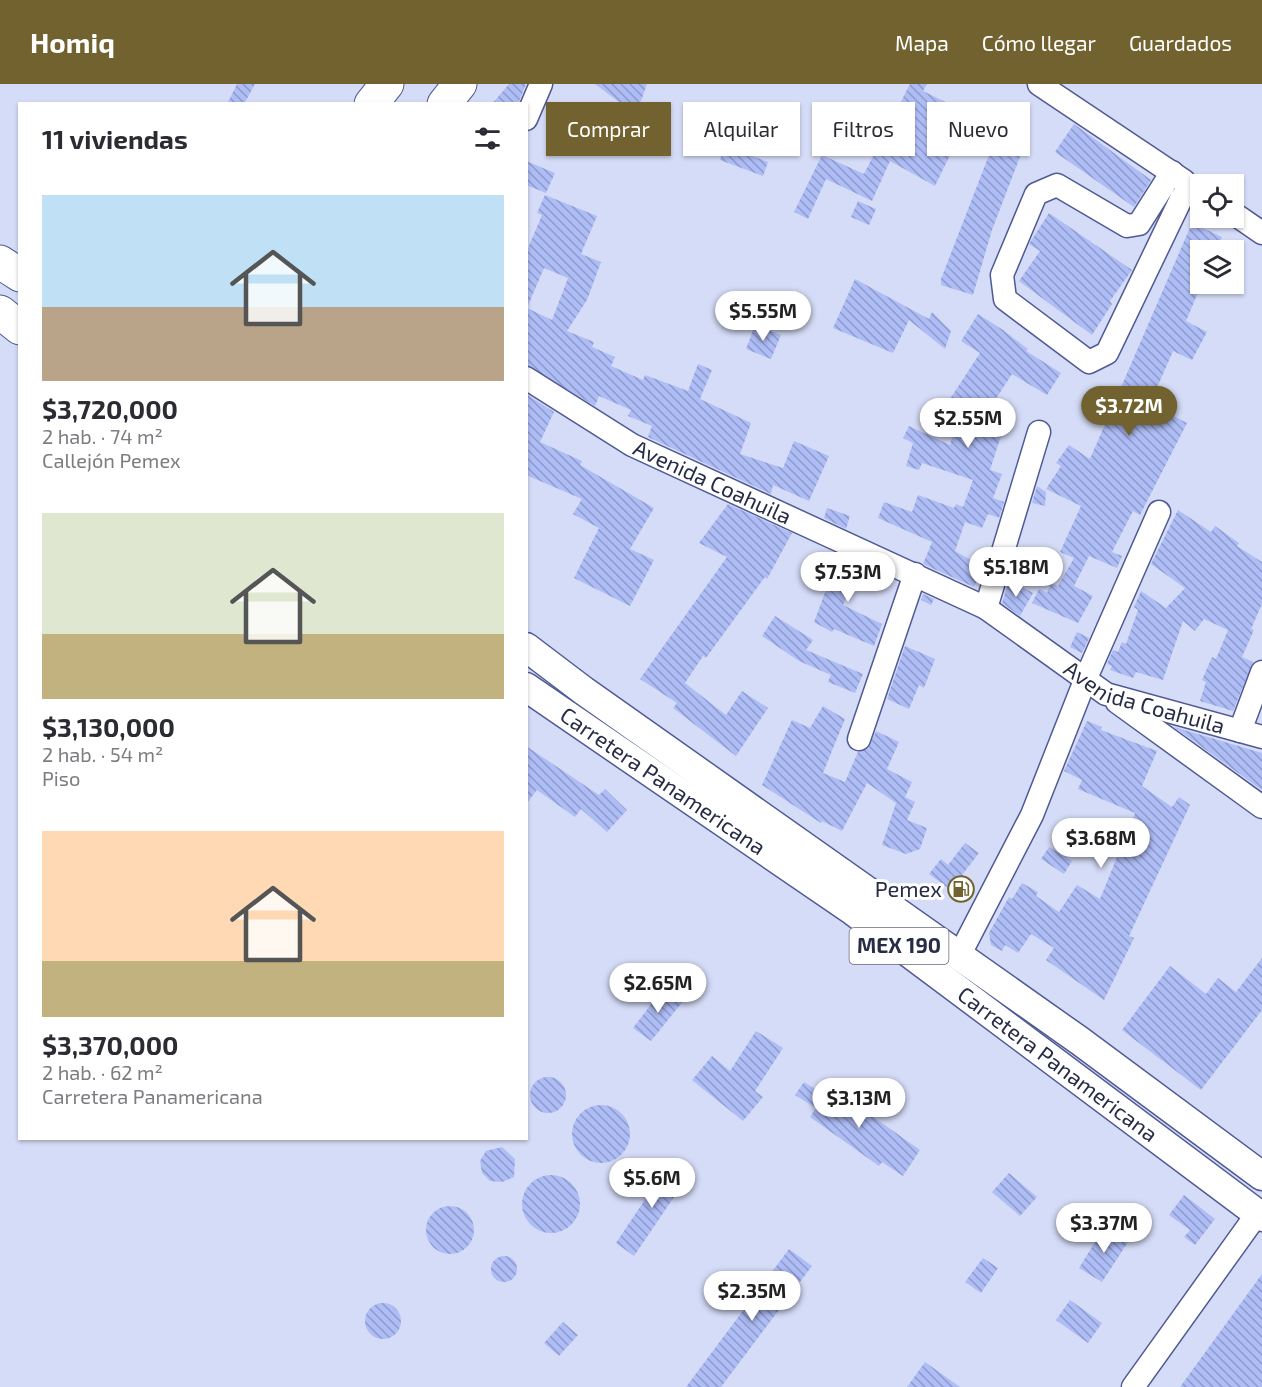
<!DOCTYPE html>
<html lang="es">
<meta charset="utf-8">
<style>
body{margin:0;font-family:"Exo 2",sans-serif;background:#f7f7f7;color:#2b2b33;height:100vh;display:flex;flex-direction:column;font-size:22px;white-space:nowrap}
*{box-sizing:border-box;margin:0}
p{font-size:20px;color:#7c7c81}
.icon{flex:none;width:33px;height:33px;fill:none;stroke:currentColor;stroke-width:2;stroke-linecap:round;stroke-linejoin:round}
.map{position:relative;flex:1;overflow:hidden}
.drawer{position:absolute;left:18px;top:18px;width:510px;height:1038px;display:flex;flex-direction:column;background:#fff;border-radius:0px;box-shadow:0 2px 4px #0004}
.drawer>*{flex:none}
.top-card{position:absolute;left:546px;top:18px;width:570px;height:54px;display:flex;gap:12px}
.buttons{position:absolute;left:1190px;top:90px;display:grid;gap:12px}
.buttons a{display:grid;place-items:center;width:54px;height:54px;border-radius:0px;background:#fff;box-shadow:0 2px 4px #0004;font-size:30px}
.price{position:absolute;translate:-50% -51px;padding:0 14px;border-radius:21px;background:#fff;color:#222;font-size:20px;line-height:39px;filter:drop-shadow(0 2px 3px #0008)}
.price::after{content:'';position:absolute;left:50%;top:36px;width:18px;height:14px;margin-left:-9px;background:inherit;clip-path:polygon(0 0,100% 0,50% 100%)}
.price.selected{background:#716230;color:#fff}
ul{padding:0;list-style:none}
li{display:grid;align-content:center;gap:12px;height:318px;padding:0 24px}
li span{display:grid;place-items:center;height:186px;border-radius:0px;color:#555}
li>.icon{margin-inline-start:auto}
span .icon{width:108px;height:108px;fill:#fffc;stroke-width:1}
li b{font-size:26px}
h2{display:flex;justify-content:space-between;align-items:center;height:72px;padding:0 24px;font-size:26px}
.pill{padding:0 21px;border-radius:0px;background:#fff;box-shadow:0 2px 4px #0004;font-size:21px;line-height:54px}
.pill.selected{background:#716230;color:#fff}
header{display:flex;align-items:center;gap:36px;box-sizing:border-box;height:84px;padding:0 30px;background:#716230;color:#fff}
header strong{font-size:28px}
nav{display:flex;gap:33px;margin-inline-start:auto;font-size:21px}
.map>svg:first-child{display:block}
.building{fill:url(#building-back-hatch);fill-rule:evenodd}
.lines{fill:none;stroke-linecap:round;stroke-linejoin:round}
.minor-casing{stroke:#4f5a95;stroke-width:25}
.major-casing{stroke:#4f5a95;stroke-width:31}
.highway-casing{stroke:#4f5a95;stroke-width:35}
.minor{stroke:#fff;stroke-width:22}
.major{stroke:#fff;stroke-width:28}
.highway{stroke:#fff;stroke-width:33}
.labels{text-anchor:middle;stroke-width:6;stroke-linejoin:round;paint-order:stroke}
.shield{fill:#fefefe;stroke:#686b7d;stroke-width:1.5}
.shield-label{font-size:21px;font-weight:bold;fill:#272c46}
.street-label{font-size:22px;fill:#272c46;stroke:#fefefe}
.poi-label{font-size:22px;fill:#272c46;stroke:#fefefe;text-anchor:end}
</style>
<header>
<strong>Homiq</strong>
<nav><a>Mapa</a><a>Cómo llegar</a><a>Guardados</a></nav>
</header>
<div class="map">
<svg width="1262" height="1303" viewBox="0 0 1262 1303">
<defs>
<pattern id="building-back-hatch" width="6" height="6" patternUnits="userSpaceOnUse" patternTransform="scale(1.5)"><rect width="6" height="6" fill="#afbdf7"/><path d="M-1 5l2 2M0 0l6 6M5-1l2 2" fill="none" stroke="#8e9aca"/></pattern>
</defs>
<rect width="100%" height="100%" fill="#d5dcf7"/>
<!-- building -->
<g class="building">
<polygon points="237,0 255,0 244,20 227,20"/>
<polygon points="509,0 526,0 518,20 492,20"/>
<polygon points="595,0 647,0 641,17 627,24"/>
<polygon points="910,0 927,0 923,7 970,30 935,102 890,77 872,117 826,95 808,135 794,128 822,71 864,90"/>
<polygon points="619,36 632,42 624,60 611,55"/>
<polygon points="1074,40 1151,96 1134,123 1055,68"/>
<polygon points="996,53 1023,65 992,146 973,211 941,201 941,195"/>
<polygon points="725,61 768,78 763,92 720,76"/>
<polygon points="526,77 555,89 546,109 526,101"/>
<path d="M545,111l52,21 -16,38 20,8 -14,38 -20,31 27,11 -2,5 23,10 -4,9 32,14 2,-5 43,16 10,-27 14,6 -12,29 51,24 -11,31 43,14 11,-27 35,15 -20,45 -36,-16 -2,9 -123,-57 4,-11 -24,-10 3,-6 -32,-14 -4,10 -69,-41v-112l16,-38 -5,-2zM544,184l24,10 -16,42 -25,-12z"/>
<polygon points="858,117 876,125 869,141 851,133"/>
<polygon points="1049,129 1132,186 1110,217 1112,220 1092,251 1019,197 1040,167 1029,160"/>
<polygon points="1192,139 1222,153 1216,166 1200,166 1200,204 1186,237 1207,248 1192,276 1173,267 1150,320 1187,339 1140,431 1133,427 1112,468 1122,472 1117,484 1089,472 1074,502 1093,512 1078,539 1032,519 1039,505 1047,509 1051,499 1058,502 1074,474 1060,468 1081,422 1046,405 1061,382 1056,379 1069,361 1090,375"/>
<polygon points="855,195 929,235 932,228 951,247 945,265 909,236 893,269 833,244"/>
<polygon points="978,230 1003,246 1028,265 1026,267 1061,289 1047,311 1012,290 979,341 1001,352 990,386 1002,390 993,414 1004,418 999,434 988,430 982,444 965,438 955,467 983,483 974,503 923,480 932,458 878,434 884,418 912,428 918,411 954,424 956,420 963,423 973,396 922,379 919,386 906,382 913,359 903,354 909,342 950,361 961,322 950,315 980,269 961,257"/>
<polygon points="755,241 781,251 771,275 746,265"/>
<polygon points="526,310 554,328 540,358 582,377 580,381 654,424 630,465 654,476 630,522 574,494 599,444 573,430 582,415 526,391"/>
<polygon points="1037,402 1046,408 1045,422 1032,419"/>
<polygon points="728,420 792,449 767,495 765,493 706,574 703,572 685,599 726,631 742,607 768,624 736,672 673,624 677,619 640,595 727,473 699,459"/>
<polygon points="827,424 850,432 846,445 824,434"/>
<polygon points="1178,426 1211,448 1215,442 1239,459 1237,462 1262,478 1262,520 1251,545 1254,546 1242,573 1253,578 1233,627 1200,617 1206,598 1202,596 1212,573 1216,575 1228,546 1204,535 1195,547 1183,537 1163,596 1136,588 1133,594 1110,586 1112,582 1107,580 1113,566 1118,568 1122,558 1126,560 1138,526 1134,523 1141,507 1166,524 1185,504 1151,480"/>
<polygon points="839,471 884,492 879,504 854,493 843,521 882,540 874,562 834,545 832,548 814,538"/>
<polygon points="1009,496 1033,509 1020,532 1002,519"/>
<polygon points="923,510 934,515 931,521 921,516"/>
<polygon points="775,532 813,556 806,566 863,590 855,609 828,598 831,591 799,577 762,552"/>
<polygon points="1077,548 1089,554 1082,569 1070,563"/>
<polygon points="905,562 935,575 924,604 919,601 909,625 887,615"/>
<polygon points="823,622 845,635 823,689 845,698 858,668 868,665 876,647 899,658 887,685 912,698 905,713 915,718 907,736 927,744 920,765 906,770 882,761 896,719 867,699 842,747 822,737 821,739 762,701 792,636 810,644"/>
<polygon points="1087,637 1102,643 1101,646 1157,667 1142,702 1172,723 1179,713 1190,721 1129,852 1134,854 1104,916 1046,876 1054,864 1031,850 1018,869 1005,861 1002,867 991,861 989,849 1009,813 1012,815 1022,799 1038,808 1036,812 1059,828 1077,801 1100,815 1135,729 1078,705 1082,696 1064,687"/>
<polygon points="1174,643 1262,669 1262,706"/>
<polygon points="526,662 599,711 605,705 627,726 607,748 581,725 575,733 537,706 526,720"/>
<polygon points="965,759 979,769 962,791 970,797 959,812 929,790 941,775 948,781"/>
<polygon points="1049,763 1072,777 1064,790 1041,775"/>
<polygon points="1262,874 1262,926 1201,1006 1122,946 1170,882 1206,910 1218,894 1236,908"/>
<polygon points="665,902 684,916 651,957 633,944"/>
<polygon points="756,947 783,964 755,1007 763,1013 743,1037 692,996 712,972 730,987"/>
<circle cx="548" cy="1011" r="18"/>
<polygon points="804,998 825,1011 831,1003 920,1066 903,1092 882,1078 879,1082 810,1033 816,1024 795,1011"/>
<circle cx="601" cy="1050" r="29"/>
<polygon points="502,1063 515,1075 514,1093 502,1098 490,1097 482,1089 480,1077 486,1067"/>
<polygon points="670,1078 689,1091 634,1172 616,1159"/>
<polygon points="1009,1089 1037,1113 1020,1132 992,1108"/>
<circle cx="551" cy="1120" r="29"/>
<polygon points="1184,1111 1215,1135 1195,1161 1184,1153 1190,1146 1169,1131"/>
<circle cx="450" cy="1146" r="24"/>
<polygon points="1105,1142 1128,1158 1102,1198 1079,1184"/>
<polygon points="789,1165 812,1182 721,1303 686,1303"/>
<circle cx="504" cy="1185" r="13"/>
<polygon points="983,1174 998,1184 981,1209 965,1198"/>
<polygon points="1262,1190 1262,1303 1180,1303"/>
<polygon points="1070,1216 1102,1239 1088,1259 1056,1236"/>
<circle cx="383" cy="1237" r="18"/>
<polygon points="563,1238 578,1251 559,1272 544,1259"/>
<polygon points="925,1278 960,1303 907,1303"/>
</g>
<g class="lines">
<!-- minor casing -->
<g class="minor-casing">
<g id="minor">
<polyline points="1039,0 1184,97"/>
<polyline points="526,35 541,0"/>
<polyline points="1172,88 1139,140 1127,142 1057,101 1036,110 1002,191 1005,215 1089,278 1107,269 1181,115 1191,102"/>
<polyline points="1233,129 1262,149"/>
<path id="s1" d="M526,294l106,67 354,163 120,86 156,43"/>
<polyline points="986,524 1039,348"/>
<polyline points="1117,618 1262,723"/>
<polyline points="1240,647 1262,588"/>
<polyline points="859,655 915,490"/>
<polyline points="959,872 1032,731 1086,594 1159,428"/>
<polyline points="1133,1303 1257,1130"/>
</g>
</g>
<!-- major casing -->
<g class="major-casing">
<g id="major">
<polyline points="526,563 584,607 1080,957 1262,1092"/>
<path id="s2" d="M526,603l327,224 409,306"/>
</g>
</g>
<!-- highway casing -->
<g class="highway-casing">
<g id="highway">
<polyline points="371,20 387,0"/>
<polyline points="444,20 460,0"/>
<polyline points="0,178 20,191"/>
<polyline points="0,228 20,244"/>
</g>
</g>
<!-- minor -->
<use href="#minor" class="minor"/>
<!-- major -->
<use href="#major" class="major"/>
<!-- highway -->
<use href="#highway" class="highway"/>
</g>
<!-- icons -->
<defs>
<g id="fuel-ring" transform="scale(1.35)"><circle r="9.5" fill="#fefefe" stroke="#716230" stroke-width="1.5"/><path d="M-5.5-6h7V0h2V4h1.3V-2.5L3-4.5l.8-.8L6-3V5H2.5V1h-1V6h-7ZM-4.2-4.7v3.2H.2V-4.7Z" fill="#716230"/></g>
</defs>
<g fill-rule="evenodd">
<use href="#fuel-ring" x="961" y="805"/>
</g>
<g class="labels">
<!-- shield labels -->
<rect class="shield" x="849.5" y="844" width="99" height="36" rx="4.5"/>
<g class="shield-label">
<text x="899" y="869">MEX 190</text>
</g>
<!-- street labels -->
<g class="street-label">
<text dy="8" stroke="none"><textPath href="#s1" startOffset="214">Avenida Coahuila</textPath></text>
<text dy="8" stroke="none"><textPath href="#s1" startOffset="700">Avenida Coahuila</textPath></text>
<text dy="8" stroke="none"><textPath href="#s2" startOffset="166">Carretera Panamericana</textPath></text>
<text dy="8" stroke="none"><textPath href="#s2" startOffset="652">Carretera Panamericana</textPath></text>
</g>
<!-- poi labels -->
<g class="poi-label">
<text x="942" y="813">Pemex</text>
</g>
</g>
</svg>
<div class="buttons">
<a><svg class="icon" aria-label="locate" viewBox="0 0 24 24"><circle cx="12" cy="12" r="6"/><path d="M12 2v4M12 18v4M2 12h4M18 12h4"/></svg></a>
<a><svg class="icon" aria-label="layers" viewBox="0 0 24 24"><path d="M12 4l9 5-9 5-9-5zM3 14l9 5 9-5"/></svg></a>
</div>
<b class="price" style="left:763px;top:258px">$5.55M</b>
<b class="price selected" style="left:1129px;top:353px">$3.72M</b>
<b class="price" style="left:968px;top:365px">$2.55M</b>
<b class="price" style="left:1016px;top:514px">$5.18M</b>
<b class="price" style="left:848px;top:519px">$7.53M</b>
<b class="price" style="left:1101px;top:785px">$3.68M</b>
<b class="price" style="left:658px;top:930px">$2.65M</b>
<b class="price" style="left:859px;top:1045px">$3.13M</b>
<b class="price" style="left:652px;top:1125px">$5.6M</b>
<b class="price" style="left:1104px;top:1170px">$3.37M</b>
<b class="price" style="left:752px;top:1238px">$2.35M</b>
<div class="top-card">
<a class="pill selected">Comprar</a>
<a class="pill">Alquilar</a>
<a class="pill">Filtros</a>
<a class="pill">Nuevo</a>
</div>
<section class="drawer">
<h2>11 viviendas<svg class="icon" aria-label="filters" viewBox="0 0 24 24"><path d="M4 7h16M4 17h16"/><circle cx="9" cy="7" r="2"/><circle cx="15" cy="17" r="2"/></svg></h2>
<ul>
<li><span style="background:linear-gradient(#bfe0f5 60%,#b9a48a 0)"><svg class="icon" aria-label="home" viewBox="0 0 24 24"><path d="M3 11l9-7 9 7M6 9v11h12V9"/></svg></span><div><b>$3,720,000</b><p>2 hab. · 74 m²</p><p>Callejón Pemex</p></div></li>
<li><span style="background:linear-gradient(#dfe7d0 65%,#c2b280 0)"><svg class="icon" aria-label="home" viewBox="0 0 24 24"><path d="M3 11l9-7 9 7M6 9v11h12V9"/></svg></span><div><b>$3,130,000</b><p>2 hab. · 54 m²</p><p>Piso</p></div></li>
<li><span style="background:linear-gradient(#ffd9b3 70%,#c2b280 0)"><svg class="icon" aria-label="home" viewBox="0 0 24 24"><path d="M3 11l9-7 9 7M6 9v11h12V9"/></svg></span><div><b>$3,370,000</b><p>2 hab. · 62 m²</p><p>Carretera Panamericana</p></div></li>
</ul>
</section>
</div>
